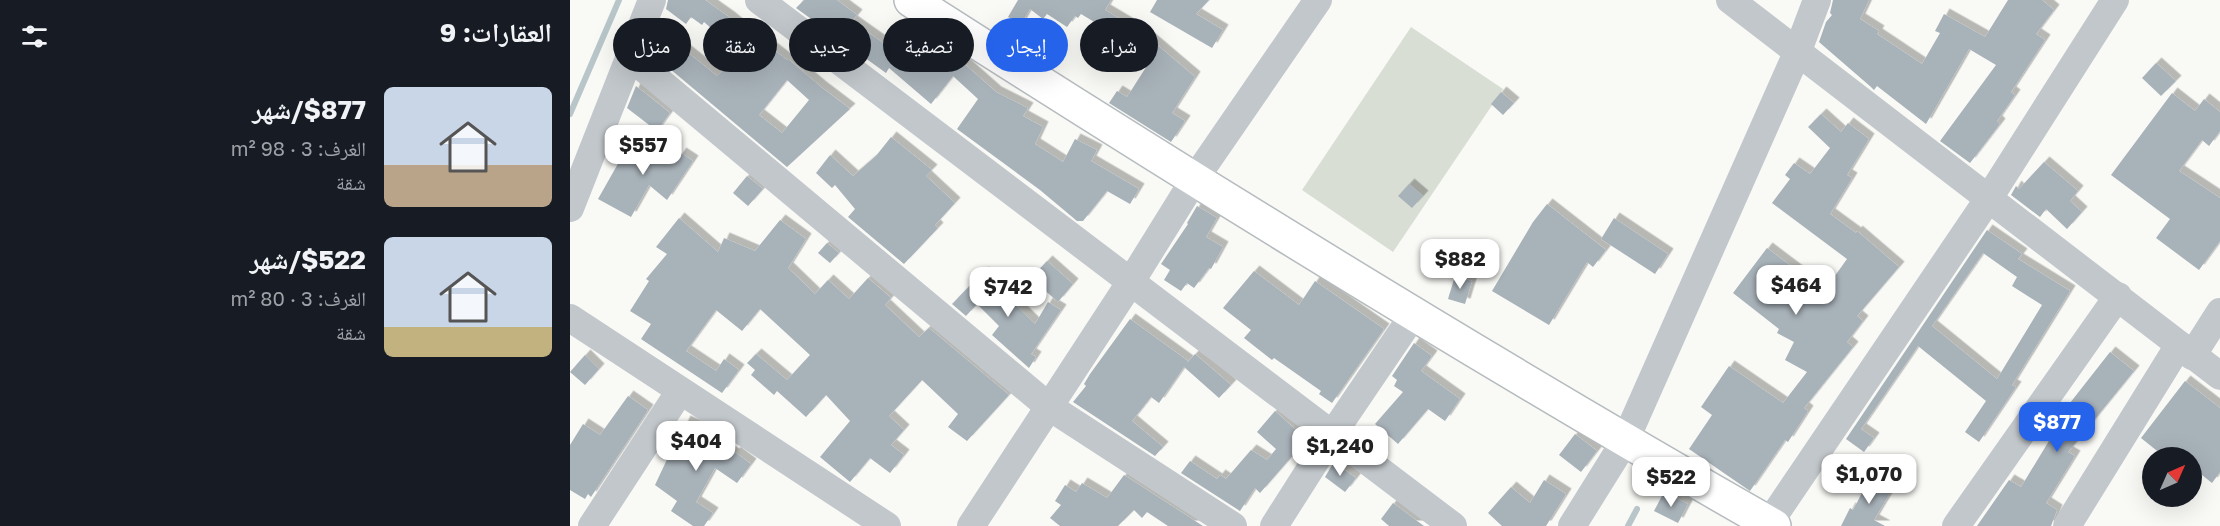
<!DOCTYPE html>
<html lang="ar">
<meta charset="utf-8">
<style>
body{margin:0;font-family:"Golos Text","Noto Naskh Arabic",sans-serif;background:#20242c;color:#f1f3f6;direction:rtl;height:100vh;display:flex;flex-direction:column;font-size:22px;white-space:nowrap}
*{box-sizing:border-box;margin:0}
p{font-size:20px;color:#9ea1a6}
.icon{flex:none;width:33px;height:33px;fill:none;stroke:currentColor;stroke-width:2;stroke-linecap:round;stroke-linejoin:round}
.map{position:relative;flex:1;overflow:hidden;direction:ltr}
.panel{display:flex;flex-direction:column;background:#171b24;width:570px}
.panel>*{flex:none}
.hud{position:absolute;left:18px;top:18px;width:570px;height:54px;direction:rtl;display:flex;gap:12px}
.needle{width:39px;rotate:45deg}
.fabs{position:absolute;left:1572px;top:447px;display:grid;gap:12px}
.fabs a{display:grid;place-items:center;width:60px;height:60px;border-radius:50%;background:#171b24;box-shadow:0 6px 24px #0002;font-size:30px}
.price{position:absolute;translate:-50% -51px;padding:0 14px;border-radius:12px;background:#fff;color:#222;font-size:20px;line-height:39px;filter:drop-shadow(0 2px 3px #0008)}
.price::after{content:'';position:absolute;left:50%;top:36px;width:18px;height:14px;margin-left:-9px;background:inherit;clip-path:polygon(0 0,100% 0,50% 100%)}
.price.current{background:#2563eb;color:#fff}
ul{padding:0;list-style:none}
li{display:flex;align-items:center;gap:18px;height:150px;padding:0 18px}
li span{display:grid;place-items:center;flex:none;width:168px;height:120px;border-radius:9px;color:#555}
li>.icon{margin-inline-start:auto}
span .icon{width:72px;height:72px;fill:#fffc;stroke-width:1}
li b{font-size:26px}
h2{display:flex;justify-content:space-between;align-items:center;height:72px;padding:0 18px;font-size:26px}
.tag{padding:0 21px;border-radius:27px;background:#171b24;box-shadow:0 6px 24px #0002;font-size:21px;line-height:54px}
.tag.current{background:#2563eb;color:#fff}
main{display:flex;flex:1;min-height:0}
.map>svg:first-child{display:block}
.green{fill:#d9ded5}
.lines{fill:none;stroke-linecap:round;stroke-linejoin:round}
.stream{stroke:#b8c6ca;stroke-width:6}
.building{fill:#a8b2b9;fill-rule:evenodd;filter:url(#shadow)}
.major-casing{stroke:#b5bbbf;stroke-width:36}
.minor{stroke:#c2c7cb;stroke-width:28}
.major{stroke:#fff;stroke-width:33}
</style>
<main>
<div class="map">
<svg width="1650" height="526" viewBox="0 0 1650 526">
<defs>
<filter id="shadow"><feDropShadow dx="5.5" dy="-5.5" stdDeviation="0" flood-color="#0004"/></filter>
</defs>
<rect width="100%" height="100%" fill="#f9f9f6"/>
<!-- green -->
<polygon class="green" points="841,27 933,89 823,252 732,190"/>
<g class="lines">
<!-- stream -->
<g class="stream">
<polyline points="0,114 49,0"/>
<polyline points="1058,526 1067,509"/>
</g>
</g>
<!-- building -->
<g class="building">
<path d="M98,0h37l24,17 22,18 1,-2 35,27 1,-1 33,28 29,22 -63,58 -136,-114 15,-18 51,41 23,-23 -36,-31 -2,3 -11,-8 -5,7 -20,-15zM217,80l22,20 -27,33 -23,-18z"/>
<polygon points="234,0 267,0 287,15 282,21 350,69 358,60 368,69 382,53 426,92 458,108 453,116 473,127 465,144 493,162 505,139 527,150 521,161 569,189 560,204 537,191 513,221 507,221 470,190 387,129 408,99 383,76 361,104 319,68 316,73 226,8"/>
<polygon points="448,0 541,0 535,10 572,32 625,77 602,113 615,121 601,142 539,103 547,91 557,97 580,61 569,52 571,50 511,14 508,18 505,16 497,27 477,14 473,19 460,9 451,24 438,17"/>
<polygon points="587,0 639,0 626,14 653,30 642,48 580,12"/>
<polygon points="1263,0 1299,0 1290,19 1309,31 1307,34 1352,64 1370,33 1365,31 1374,14 1415,37 1438,0 1472,0 1484,10 1466,34 1475,40 1441,92 1445,95 1427,121 1430,124 1400,163 1370,141 1426,65 1399,49 1356,124 1307,86 1304,90 1301,87 1249,42 1256,22 1262,15 1260,13"/>
<polygon points="1586,63 1606,81 1591,96 1572,78"/>
<polygon points="66,86 100,113 87,131 57,108"/>
<polygon points="931,92 944,103 933,115 921,104"/>
<polygon points="1602,93 1625,111 1634,99 1650,112 1650,131 1639,146 1632,140 1609,171 1650,198 1650,241 1629,270 1586,238 1600,219 1541,175"/>
<polygon points="1251,114 1271,132 1278,123 1299,139 1277,175 1282,178 1260,214 1286,233 1287,231 1329,267 1287,316 1293,321 1277,342 1283,347 1234,408 1238,411 1218,442 1215,440 1180,491 1119,449 1142,415 1131,407 1159,366 1213,403 1237,372 1215,360 1224,342 1207,333 1209,329 1163,293 1197,248 1254,291 1277,259 1202,203 1220,179 1215,175 1224,163 1240,174 1260,148 1238,127"/>
<polygon points="321,137 362,170 356,176 385,203 365,225 368,228 334,264 278,217 285,209 265,185 262,188 246,173 260,155 283,176 306,156"/>
<polygon points="72,138 106,160 111,153 123,161 97,200 79,185 61,217 28,199 58,146 63,149"/>
<polygon points="1474,162 1508,191 1500,201 1512,212 1497,229 1476,209 1470,217 1441,195 1446,186 1449,189"/>
<polygon points="177,176 193,189 178,206 163,193"/>
<polygon points="839,184 853,196 842,208 828,196"/>
<polygon points="977,204 1036,250 1023,267 1017,262 979,325 922,291 963,222"/>
<polygon points="627,206 647,218 636,237 653,247 641,269 639,268 624,288 617,283 611,291 594,280 600,270 591,264 618,224 617,223"/>
<polygon points="109,218 148,252 154,238 185,251 210,220 236,239 218,268 245,294 258,280 279,299 298,278 321,298 315,305 349,337 359,328 439,395 397,441 378,427 388,414 352,380 319,416 334,430 321,445 334,455 320,473 300,458 280,482 250,457 280,421 256,395 236,417 207,391 204,395 181,375 185,370 177,363 186,354 217,380 240,355 190,309 172,331 146,310 116,351 146,371 154,359 169,370 152,393 71,339 81,324 60,311 79,281 76,279 97,254 86,247"/>
<polygon points="1044,218 1098,254 1085,274 1031,239"/>
<path d="M1417,230l35,24 -4,5 52,32 -58,94 4,2 -37,55 -14,-10 21,-31 -68,-55 -57,83 13,9 -10,14 -18,-13zM1413,253l34,24 -5,9 30,19 -45,74 -65,-53z"/>
<polygon points="257,243 269,253 260,263 248,253"/>
<polygon points="477,261 503,284 488,302 461,278"/>
<polygon points="684,271 729,305 745,281 814,329 762,403 749,394 751,391 704,358 702,360 674,338 681,330 653,308"/>
<polygon points="413,272 465,324 478,302 491,310 461,354 466,357 459,368 422,335 429,326 407,304 396,316 382,304"/>
<polygon points="885,276 902,281 895,304 878,299"/>
<polygon points="560,319 618,361 617,363 625,354 661,385 649,398 614,367 589,403 581,397 562,421 593,447 585,456 503,402 516,386 514,384 520,374"/>
<polygon points="844,343 862,356 851,371 890,399 875,421 858,409 828,444 805,424 833,392 824,386 827,380 822,376"/>
<polygon points="1540,352 1564,371 1498,452 1505,456 1476,503 1487,510 1481,526 1407,526 1439,480 1451,487 1485,431 1482,429 1503,405 1500,403"/>
<polygon points="15,355 29,369 15,385 0,372"/>
<polygon points="1615,381 1650,408 1650,472 1642,483 1622,467 1622,458 1596,458 1571,438"/>
<polygon points="58,396 78,410 21,497 18,494 15,499 0,490 0,445 13,424 30,435"/>
<polygon points="705,411 738,441 729,456 725,453 690,493 685,488 670,511 611,473 620,461 647,479 650,475 656,479 681,450 697,460 706,449 687,432"/>
<polygon points="115,421 133,429 131,434 164,454 165,452 181,464 167,483 145,468 126,502 143,513 134,526 123,526 101,511 107,501 85,485"/>
<polygon points="1005,434 1027,451 1011,472 989,455"/>
<polygon points="764,462 786,478 775,492 755,477"/>
<polygon points="554,475 633,526 598,526 577,512 572,518 564,510 548,526 490,526 480,518 491,505 485,501 495,485 506,492 512,483 537,498"/>
<polygon points="1301,476 1323,488 1304,520 1315,526 1271,526 1280,508 1283,510"/>
<polygon points="974,480 996,494 976,526 932,526 918,513 941,487 960,503"/>
<polygon points="1094,492 1118,504 1108,523 1084,511"/>
<polygon points="823,503 854,526 819,526 811,519"/>
</g>
<g class="lines">
<!-- major casing -->
<g class="major-casing">
<path id="major" d="M341,0c284,182 570,359 863,526"/>
</g>
<!-- minor -->
<g class="minor">
<polyline points="189,0 883,526"/>
<polyline points="1160,0 1650,376"/>
<polyline points="59,56 478,406 663,526"/>
<polyline points="0,208 82,0"/>
<polyline points="0,318 317,526"/>
<polyline points="1622,356 1650,312"/>
<polyline points="22,526 110,391"/>
<polyline points="401,526 560,283 624,180 748,0"/>
<polyline points="704,526 762,435 844,314"/>
<polyline points="1002,526 1055,441 1227,53 1247,0"/>
<polyline points="1197,526 1419,198 1545,0"/>
<polyline points="1386,526 1548,296"/>
<polyline points="1497,526 1609,345"/>
</g>
<!-- major -->
<use href="#major" class="major"/>
</g>
</svg>
<div class="fabs">
<a><svg class="needle" viewBox="-14 -14 28 28"><path d="M0-13l5 13h-10z" fill="#e53935"/><path d="M0 13l5-13h-10z" fill="#9ea1a6"/></svg></a>
</div>
<b class="price" style="left:73px;top:176px">$557</b>
<b class="price" style="left:890px;top:290px">$882</b>
<b class="price" style="left:1226px;top:316px">$464</b>
<b class="price" style="left:438px;top:318px">$742</b>
<b class="price current" style="left:1487px;top:453px">$877</b>
<b class="price" style="left:126px;top:472px">$404</b>
<b class="price" style="left:770px;top:477px">$1,240</b>
<b class="price" style="left:1299px;top:505px">$1,070</b>
<b class="price" style="left:1101px;top:508px">$522</b>
<div class="hud">
<a class="tag">شراء</a>
<a class="tag current">إيجار</a>
<a class="tag">تصفية</a>
<a class="tag">جديد</a>
<a class="tag">شقة</a>
<a class="tag">منزل</a>
</div>
</div>
<section class="panel">
<h2>العقارات: 9<svg class="icon" aria-label="filters" viewBox="0 0 24 24"><path d="M4 7h16M4 17h16"/><circle cx="9" cy="7" r="2"/><circle cx="15" cy="17" r="2"/></svg></h2>
<ul>
<li><span style="background:linear-gradient(#c9d6e8 65%,#b9a48a 0)"><svg class="icon" aria-label="home" viewBox="0 0 24 24"><path d="M3 11l9-7 9 7M6 9v11h12V9"/></svg></span><div><b>$877/شهر</b><p>الغرف: 3 · 98 m²</p><p>شقة</p></div></li>
<li><span style="background:linear-gradient(#c9d6e8 75%,#c2b280 0)"><svg class="icon" aria-label="home" viewBox="0 0 24 24"><path d="M3 11l9-7 9 7M6 9v11h12V9"/></svg></span><div><b>$522/شهر</b><p>الغرف: 3 · 80 m²</p><p>شقة</p></div></li>
</ul>
</section>
</main>
